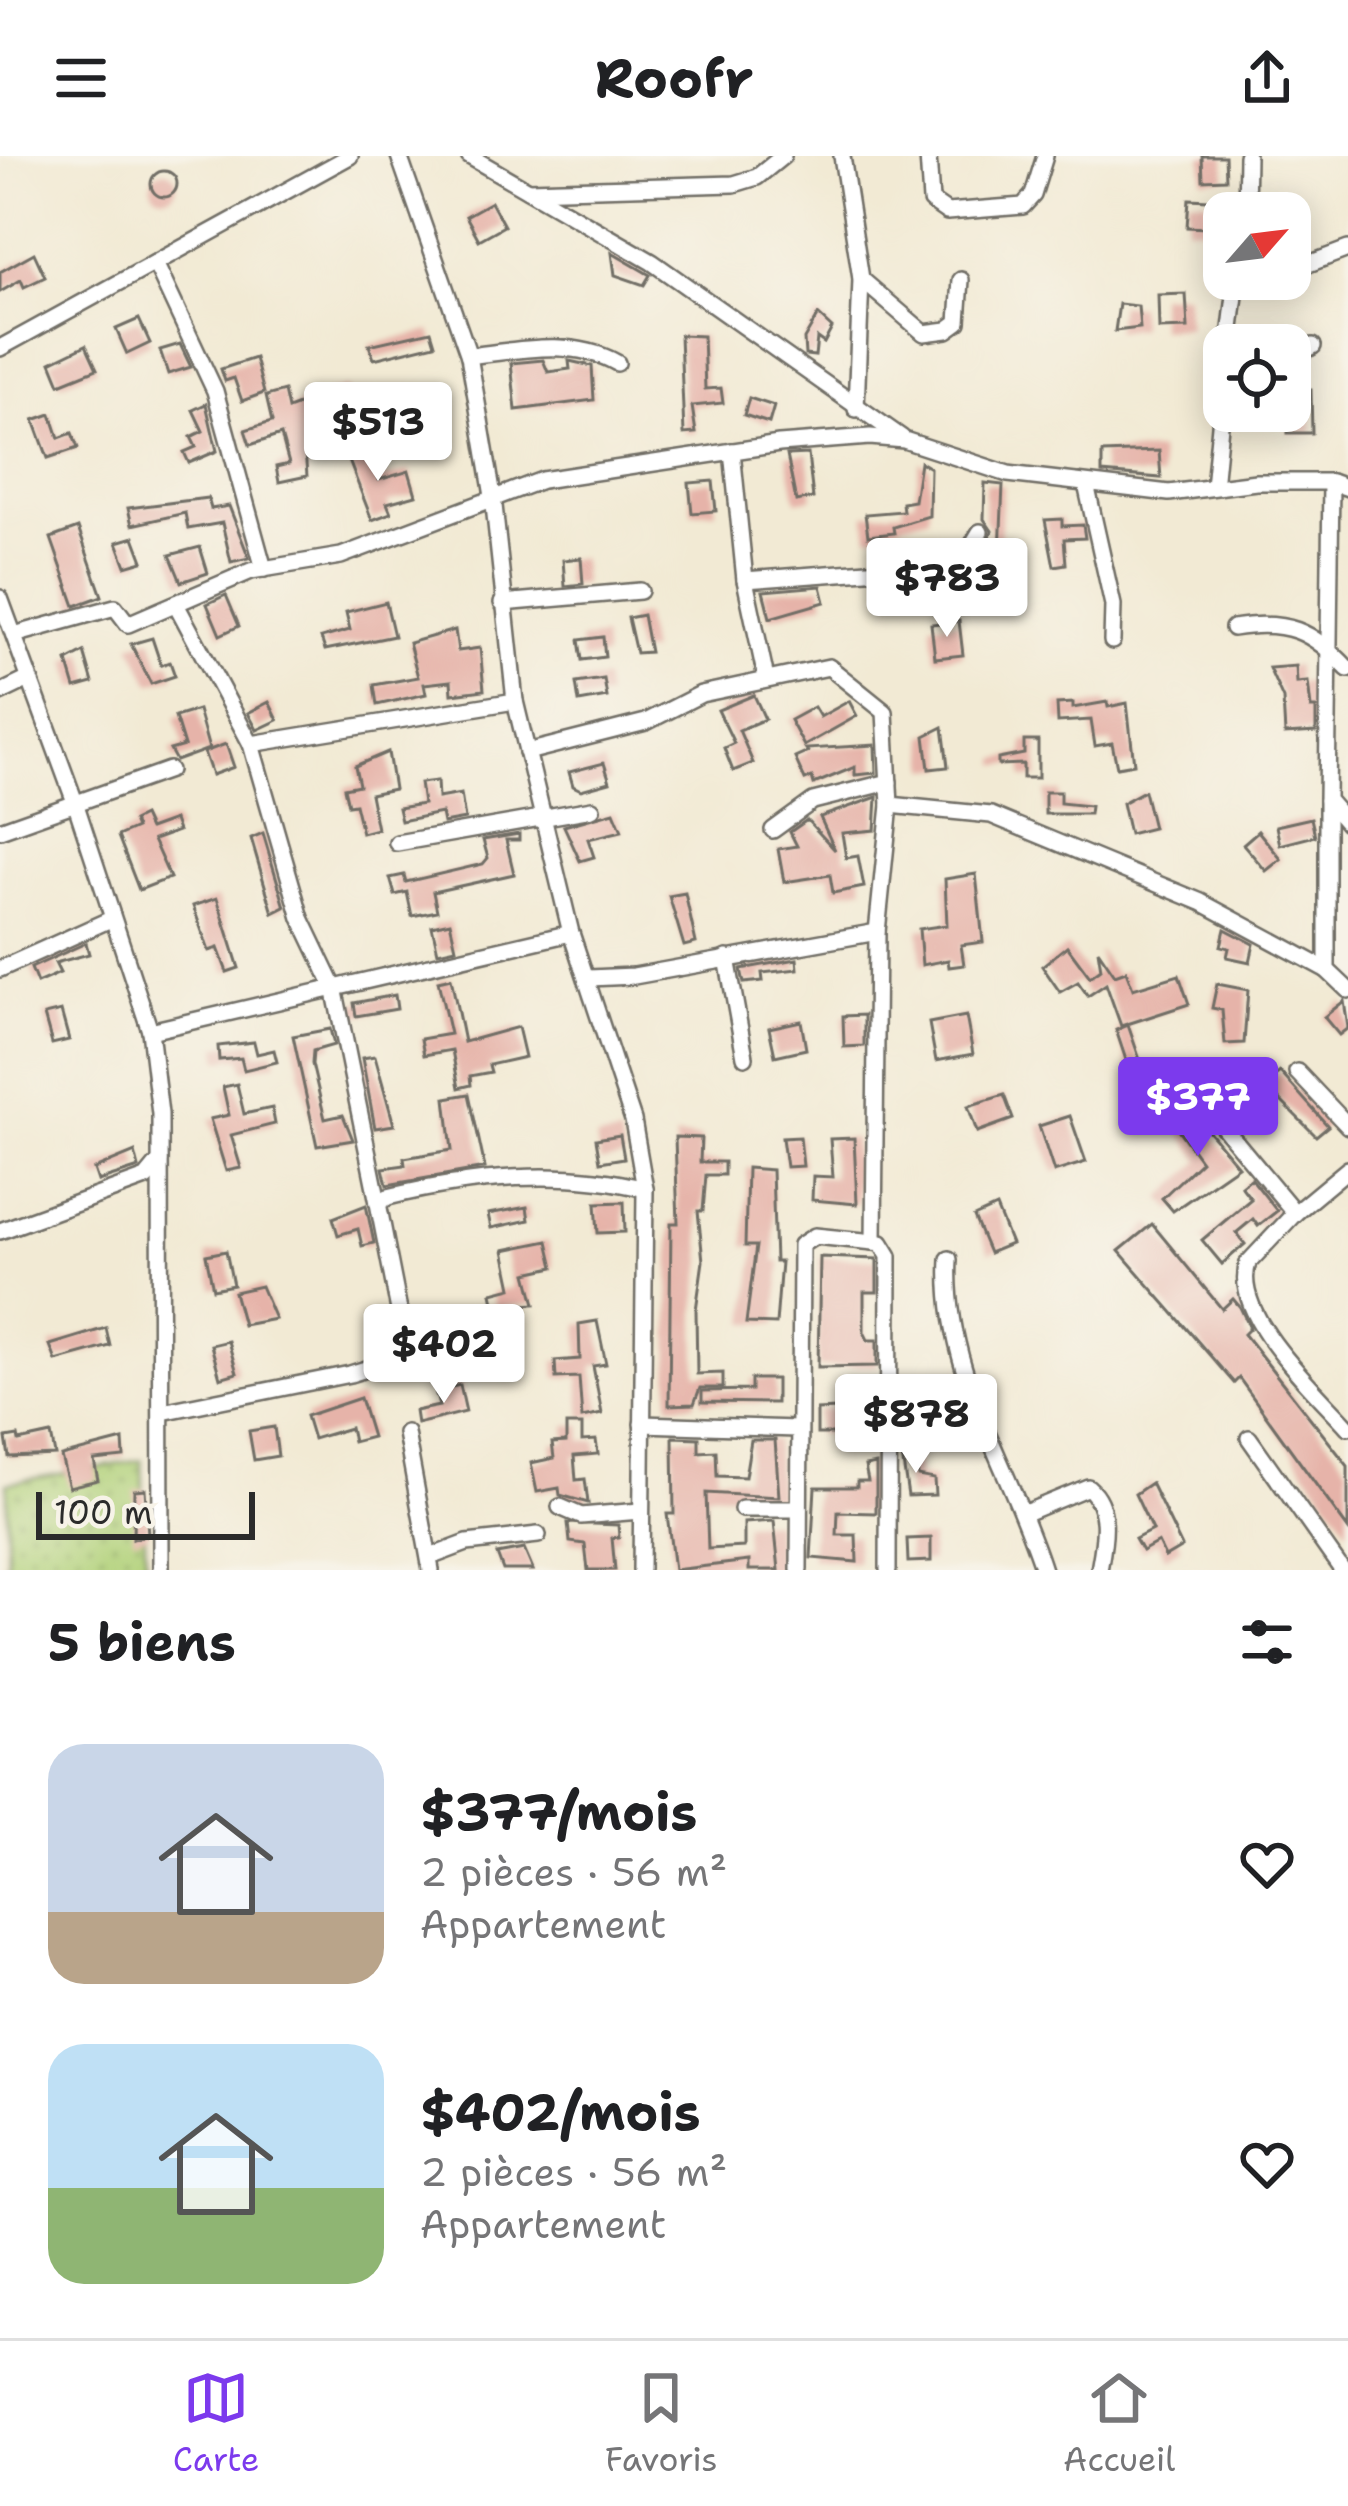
<!DOCTYPE html>
<html lang="fr">
<meta charset="utf-8">
<style>
body{margin:0;font-family:"Shantell Sans",sans-serif;background:#f2f2f2;color:#202124;height:100vh;display:flex;flex-direction:column;font-size:45px;white-space:nowrap}
*{box-sizing:border-box;margin:0}
p{font-size:39px;color:#757577}
.icon{flex:none;width:66px;height:66px;fill:none;stroke:currentColor;stroke-width:2;stroke-linecap:round;stroke-linejoin:round}
.map{position:relative;height:1414px;overflow:hidden}
.side{display:flex;flex-direction:column;background:#fff;flex:1}
.side>*{flex:none}
.needle{width:78px;rotate:62deg}
.controls{position:absolute;left:1203px;top:36px;display:grid;gap:24px}
.controls a{display:grid;place-items:center;width:108px;height:108px;border-radius:24px;background:#fff;box-shadow:0 6px 30px #0003;font-size:60px}
.scale{position:absolute;left:36px;bottom:30px;width:219px;box-sizing:border-box;padding-left:12px;border:6px solid #2b2b2b;border-top:0;font-size:33px;line-height:42px;white-space:nowrap;color:#2b2b2b;-webkit-text-stroke:9px #f7f3e8;paint-order:stroke}
.price{position:absolute;translate:-50% -102px;padding:0 27px;border-radius:12px;background:#fff;color:#222;font-size:39px;line-height:78px;filter:drop-shadow(0 3px 6px #0008)}
.price::after{content:'';position:absolute;left:50%;top:72px;width:36px;height:27px;margin-left:-18px;background:inherit;clip-path:polygon(0 0,100% 0,50% 100%)}
.price.current{background:#7c3aed;color:#fff}
ul{padding:0;list-style:none}
li{display:flex;align-items:center;gap:36px;height:300px;padding:0 48px}
li span{display:grid;place-items:center;flex:none;width:336px;height:240px;border-radius:36px;color:#555}
li>.icon{margin-inline-start:auto}
span .icon{width:144px;height:144px;fill:#fffc;stroke-width:1}
li b{font-size:51px}
h2{display:flex;justify-content:space-between;align-items:center;height:144px;padding:0 48px;font-size:51px}
header{display:flex;justify-content:space-between;align-items:center;height:156px;padding:0 48px;background:#fff;font-size:54px;font-weight:700}
.dock{display:flex;justify-content:space-around;align-items:center;height:168px;border-top:3px solid #e0e0e0;background:#fff;font-size:33px;color:#757577}
.dock a{display:grid;justify-items:center;gap:6px}
.dock .current{color:#7c3aed}
.map>svg:first-child{display:block}
.park{fill:url(#park-dots);stroke:#6e7e52;stroke-width:3}
.building{fill:#e6b3a9}
.lines{fill:none;stroke-linecap:round;stroke-linejoin:round}
.minor-casing{stroke:#716e66;stroke-width:20}
.minor{stroke:#fff;stroke-width:15}
</style>
<header><svg class="icon" aria-label="menu" viewBox="0 0 24 24"><path d="M4 6h16M4 12h16M4 18h16"/></svg>Roofr<svg class="icon" aria-label="share" viewBox="0 0 24 24"><path d="M12 15V3M7 8l5-5 5 5M5 13v7h14v-7"/></svg></header>
<div class="map">
<svg width="1348" height="1414" viewBox="0 0 1348 1414">
<defs>
<pattern id="park-dots" width="8" height="8" patternUnits="userSpaceOnUse" patternTransform="scale(3)"><rect width="8" height="8" fill="#b1d179"/><path d="M2 2h.1M6 6h.1" fill="none" stroke="#98b469" stroke-width="1.8" stroke-linecap="round"/></pattern>
</defs>
<rect width="100%" height="100%" fill="#f7f3e8"/>
<filter id="ink" filterUnits="userSpaceOnUse"><feTurbulence type="fractalNoise" baseFrequency=".00833" numOctaves="2"/><feDisplacementMap in="SourceGraphic" scale="24" xChannelSelector="R" yChannelSelector="G"/><feConvolveMatrix kernelMatrix="1 2 1 2 8 2 1 2 1" color-interpolation-filters="sRGB"/></filter>
<filter id="wash" filterUnits="userSpaceOnUse"><feTurbulence type="fractalNoise" baseFrequency=".004" numOctaves="4" result="noise"/><feDisplacementMap in="SourceGraphic" scale="48" xChannelSelector="R" yChannelSelector="G"/><feGaussianBlur stdDeviation="2.7" result="paint"/><feColorMatrix in="noise" values="0 0 0 0 0 0 0 0 0 0 0 0 0 0 0 0 0 1.4 0 .05"/><feComposite in="paint" operator="in"/></filter>
<g filter="url(#wash)">
<rect width="100%" height="100%" fill="#f2ead4"/>
<!-- park -->
<polygon class="park" points="142,1304 146,1414 7,1414 7,1327"/>
<g id="blocks">
<!-- building -->
<g class="building">
<polygon points="1202,0 1225,0 1226,23 1203,24"/>
<circle cx="164" cy="28" r="13"/>
<polygon points="1189,43 1208,44 1207,72 1187,71"/>
<polygon points="491,46 504,70 479,84 466,60"/>
<polygon points="34,97 45,121 24,131 21,124 0,136 0,116"/>
<polygon points="612,97 650,119 644,129 615,119"/>
<polygon points="1186,138 1188,172 1159,173 1158,139"/>
<polygon points="1119,148 1138,150 1140,172 1115,175"/>
<polygon points="818,159 832,172 824,187 817,182 815,200 805,199 804,183"/>
<polygon points="139,163 150,187 127,198 116,173"/>
<polygon points="431,175 435,188 374,203 369,189"/>
<polygon points="680,179 703,180 705,233 721,232 723,247 692,250 696,277 684,278"/>
<polygon points="180,188 191,211 168,218 160,194"/>
<polygon points="86,189 97,213 60,228 51,206"/>
<polygon points="255,202 264,237 242,245 234,222 225,225 221,213"/>
<polygon points="543,204 548,216 570,213 569,205 592,210 594,244 516,254 511,207"/>
<polygon points="346,231 353,250 303,269 307,320 279,326 276,311 289,308 281,279 250,289 245,274 272,266 266,240 284,235 288,253"/>
<polygon points="1290,234 1311,234 1312,277 1288,277"/>
<polygon points="749,242 774,250 769,267 744,259"/>
<polygon points="409,245 416,263 386,274 380,257"/>
<polygon points="206,248 217,295 189,307 184,296 196,291 191,281 203,275 193,254"/>
<polygon points="51,258 59,282 72,277 78,292 48,302 34,264"/>
<polygon points="367,290 379,324 409,315 416,339 387,347 391,357 372,364 346,297"/>
<polygon points="1159,295 1161,322 1102,317 1102,297"/>
<polygon points="808,298 813,342 796,345 787,299"/>
<polygon points="920,306 930,312 929,360 893,371 894,377 868,380 865,358 903,355 902,347 914,345"/>
<polygon points="713,325 716,355 692,357 689,327"/>
<polygon points="985,327 1003,329 999,418 985,418 985,392 992,375 984,363"/>
<polygon points="208,342 211,353 229,350 249,402 231,406 222,367 188,373 185,357 132,369 128,352"/>
<polygon points="1062,363 1062,370 1083,369 1085,382 1064,383 1066,408 1054,410 1045,364"/>
<polygon points="78,372 102,440 75,450 51,382"/>
<polygon points="134,381 143,405 126,410 117,386"/>
<polygon points="200,391 208,417 181,426 170,399"/>
<polygon points="581,402 583,428 565,430 563,404"/>
<polygon points="821,430 825,446 770,462 763,435"/>
<polygon points="226,439 239,470 220,479 207,448"/>
<polygon points="386,446 394,480 325,494 321,482 350,474 346,456"/>
<polygon points="643,459 650,496 636,497 628,462"/>
<polygon points="959,465 963,499 935,502 931,468"/>
<polygon points="455,474 458,495 480,492 484,534 452,538 451,525 424,528 426,538 377,549 374,529 418,521 409,487"/>
<polygon points="603,481 605,501 582,504 579,484"/>
<polygon points="152,482 161,509 170,506 175,520 151,528 131,488"/>
<polygon points="84,496 93,527 75,532 67,505"/>
<polygon points="1296,510 1297,527 1308,526 1311,552 1316,552 1316,576 1285,578 1283,543 1269,512"/>
<polygon points="604,523 607,541 579,546 576,527"/>
<polygon points="754,539 765,563 739,574 753,607 733,615 724,592 734,587 718,554"/>
<polygon points="849,545 857,560 804,590 790,564 814,551 820,561"/>
<polygon points="269,546 278,564 257,574 248,557"/>
<polygon points="1107,546 1108,551 1127,547 1134,608 1117,611 1112,587 1095,590 1091,564 1058,566 1057,548 1073,547 1073,552"/>
<polygon points="198,554 209,593 176,605 170,594 184,590 175,561"/>
<polygon points="943,571 948,611 929,613 925,580"/>
<polygon points="1024,585 1038,585 1038,622 1023,622 1023,608 998,609 998,603 1024,598"/>
<polygon points="226,588 234,611 212,619 204,596"/>
<polygon points="875,589 876,617 855,619 855,611 814,628 812,621 805,624 795,602 808,596 806,593"/>
<polygon points="388,596 394,633 370,638 377,673 362,677 355,648 348,649 344,632 359,629 355,610"/>
<polygon points="604,607 610,626 581,634 573,630 569,616"/>
<polygon points="437,625 438,642 461,638 465,663 443,667 441,657 401,665 398,652 423,648 420,627"/>
<polygon points="1144,635 1153,672 1129,678 1122,647"/>
<polygon points="1045,636 1060,636 1060,647 1090,650 1089,658 1045,658"/>
<polygon points="877,641 875,674 842,677 846,702 858,700 864,731 833,737 830,719 784,726 778,693 797,690 790,676 807,664 835,694 820,661"/>
<polygon points="614,656 622,675 588,683 594,701 580,705 564,670"/>
<polygon points="143,660 149,673 174,664 178,675 153,684 170,722 139,734 118,680 136,672 133,665"/>
<polygon points="1311,662 1315,680 1280,689 1276,670"/>
<polygon points="1258,675 1281,703 1266,715 1243,688"/>
<polygon points="263,677 285,751 273,757 251,682"/>
<polygon points="519,678 519,684 506,684 514,718 433,736 437,755 412,760 407,736 395,739 390,722 404,719 406,726 483,708 488,702 483,684"/>
<polygon points="976,718 983,786 961,789 964,809 949,811 948,804 922,809 919,773 947,769 945,723"/>
<polygon points="685,737 696,787 684,790 669,740"/>
<polygon points="217,742 239,812 227,816 218,792 209,795 193,750"/>
<polygon points="450,766 456,792 438,796 432,770"/>
<polygon points="1225,773 1254,788 1250,806 1227,801 1229,792 1221,790"/>
<polygon points="86,787 89,798 55,807 60,817 37,827 31,812"/>
<polygon points="1067,790 1090,821 1101,813 1098,794 1115,819 1126,815 1133,833 1179,819 1189,848 1121,870 1106,828 1088,840 1078,826 1060,836 1042,810"/>
<polygon points="797,803 798,813 762,817 763,825 744,827 741,813"/>
<polygon points="451,822 464,886 518,871 525,901 489,909 491,916 470,920 471,929 459,932 452,894 424,899 421,883 450,878 438,825"/>
<polygon points="1217,828 1248,834 1244,887 1225,888 1222,854 1212,852"/>
<polygon points="395,839 397,853 356,860 354,847"/>
<polygon points="1344,845 1348,872 1339,879 1324,861"/>
<polygon points="61,855 69,884 52,888 44,859"/>
<polygon points="864,859 864,890 844,891 843,860"/>
<polygon points="966,860 973,898 936,905 929,867"/>
<polygon points="801,865 806,893 775,900 769,872"/>
<polygon points="1128,869 1149,930 1147,931 1128,910 1116,874"/>
<polygon points="330,873 334,889 313,895 312,908 325,963 343,959 353,984 317,990 293,880"/>
<polygon points="254,886 257,898 274,894 277,906 244,914 241,902 219,904 218,890"/>
<polygon points="375,900 394,969 375,972 362,902"/>
<polygon points="1280,916 1328,970 1316,980 1276,940 1238,970 1218,945 1251,928 1256,935"/>
<polygon points="237,928 244,958 272,952 275,968 231,979 241,1012 226,1015 210,963 229,959 223,931"/>
<polygon points="469,938 485,1012 387,1029 383,1012 405,1009 404,1002 452,994 446,942"/>
<polygon points="1004,939 1013,963 977,976 968,950"/>
<polygon points="1186,948 1238,1010 1173,1055 1162,1042 1201,1005 1168,960"/>
<polygon points="1070,960 1086,1006 1054,1016 1039,970"/>
<polygon points="620,979 624,1002 600,1006 596,983"/>
<polygon points="675,981 701,982 700,1006 724,1006 724,1019 706,1019 703,1055 698,1055 703,1105 696,1154 697,1218 723,1217 723,1232 700,1232 694,1248 669,1249 671,1067 678,1067"/>
<polygon points="800,981 803,1010 786,1011 782,982"/>
<polygon points="854,982 857,1048 812,1044 813,1020 833,1021 830,983"/>
<polygon points="135,996 139,1012 98,1025 94,1013"/>
<polygon points="747,1012 772,1014 775,1106 781,1106 776,1168 746,1167 756,1090 745,1090"/>
<polygon points="1251,1022 1277,1055 1258,1070 1253,1063 1236,1077 1245,1088 1222,1108 1202,1084 1251,1043 1241,1030"/>
<polygon points="624,1046 625,1076 598,1077 596,1047"/>
<polygon points="366,1049 374,1087 362,1090 358,1073 338,1079 333,1062"/>
<polygon points="527,1051 529,1064 491,1072 488,1058"/>
<polygon points="996,1051 1011,1088 989,1097 974,1061"/>
<polygon points="1152,1068 1222,1153 1233,1143 1240,1151 1250,1172 1244,1178 1348,1310 1348,1373 1239,1222 1234,1227 1119,1095"/>
<polygon points="548,1085 554,1111 527,1117 535,1148 495,1151 492,1137 512,1132 504,1094"/>
<polygon points="226,1095 233,1129 213,1133 206,1099"/>
<polygon points="820,1101 877,1103 877,1136 864,1136 864,1176 868,1184 877,1184 877,1210 818,1211"/>
<polygon points="261,1130 275,1163 243,1169 234,1136"/>
<polygon points="597,1165 606,1208 593,1210 602,1258 582,1262 579,1221 556,1222 555,1205 580,1203 579,1168"/>
<polygon points="106,1172 110,1190 56,1205 50,1189"/>
<polygon points="228,1185 237,1217 220,1222 211,1189"/>
<polygon points="751,1223 776,1223 776,1247 702,1246 702,1235 751,1234"/>
<polygon points="460,1229 466,1256 417,1268 415,1255 439,1250 435,1235"/>
<polygon points="360,1242 372,1281 353,1286 350,1272 313,1283 306,1260"/>
<polygon points="877,1251 876,1278 817,1278 817,1254"/>
<polygon points="566,1269 582,1269 582,1285 596,1284 598,1298 574,1300 576,1324 585,1323 588,1347 560,1339 559,1332 537,1336 531,1307 554,1302 552,1287 566,1286"/>
<polygon points="274,1271 278,1300 254,1304 249,1275"/>
<polygon points="51,1278 55,1299 9,1301 6,1282 18,1280 19,1285"/>
<polygon points="673,1281 699,1282 699,1296 716,1295 717,1320 745,1321 751,1284 775,1284 779,1341 706,1337 708,1393 744,1391 744,1367 774,1365 779,1414 749,1414 749,1405 674,1414 667,1358 674,1358"/>
<polygon points="123,1284 124,1301 94,1304 98,1324 69,1331 61,1300"/>
<polygon points="901,1293 916,1293 918,1320 934,1323 935,1339 908,1340"/>
<polygon points="876,1308 876,1357 838,1356 837,1379 856,1379 857,1406 811,1402 815,1331 857,1331 857,1325 868,1325 865,1310"/>
<polygon points="1151,1327 1182,1391 1165,1401 1158,1386 1142,1395 1135,1383 1152,1374 1135,1338"/>
<polygon points="145,1333 148,1379 133,1383 134,1334"/>
<polygon points="568,1367 618,1369 619,1381 612,1382 615,1414 588,1414 585,1388 570,1386"/>
<polygon points="931,1382 931,1405 908,1406 907,1383"/>
<polygon points="524,1393 533,1414 503,1414 497,1398"/>
</g>
</g>
</g>
<g filter="url(#ink)">
<use href="#blocks" fill-opacity="0" stroke="#716e66" stroke-width="3"/>
<g class="lines">
<!-- minor casing -->
<g class="minor-casing">
<g id="minor">
<polyline points="399,0 469,200 493,340 515,545 571,777 633,964 645,1033 641,1414"/>
<polyline points="469,0 652,106 902,282"/>
<polyline points="842,0 861,123 856,253"/>
<polyline points="928,0 931,45 947,56 1023,50 1033,39 1045,0"/>
<polyline points="528,34 734,28 757,21 783,0"/>
<polyline points="1246,57 1247,0"/>
<polyline points="155,107 215,235 264,413"/>
<polyline points="1290,115 1348,93"/>
<polyline points="861,123 924,177 947,174 958,166 961,124"/>
<polyline points="1235,128 1258,123"/>
<polyline points="1229,189 1237,123"/>
<polyline points="0,192 350,0"/>
<path d="M469,200c50,-6 103,-18 148,7"/>
<polyline points="1290,203 1313,190"/>
<polyline points="732,295 745,424 766,522"/>
<polyline points="1331,326 1327,644 1348,668"/>
<polyline points="1086,328 1113,449 1112,485"/>
<polyline points="1214,331 1224,228"/>
<polyline points="745,424 948,409 965,401 980,376"/>
<polyline points="0,442 75,646 150,875 160,958 161,1414"/>
<polyline points="502,447 640,435"/>
<polyline points="177,450 251,588 301,762 334,831 378,1047"/>
<path d="M1233,472c53,-9 79,2 115,41"/>
<polyline points="14,479 115,451 128,468 251,415 341,400 542,324 779,288 870,281 904,284 1008,318 1169,337 1256,326 1331,326 1348,332"/>
<polyline points="0,537 29,523"/>
<polyline points="251,588 515,545"/>
<polyline points="527,596 646,566 701,538 829,511 885,556 890,649 877,776 874,1086 815,1080 801,1089 799,1414"/>
<polyline points="1327,644 1327,814 1348,834"/>
<polyline points="890,649 991,659 1201,746 1327,814"/>
<polyline points="0,674 169,614"/>
<polyline points="773,674 813,645 889,626"/>
<polyline points="397,687 592,653"/>
<polyline points="727,802 745,901"/>
<polyline points="0,813 111,763"/>
<polyline points="589,822 634,820 877,776"/>
<polyline points="150,875 571,777"/>
<polyline points="1297,916 1348,970"/>
<polyline points="1196,938 1295,1057 1348,1013"/>
<path d="M1295,1057l-47,50c-18,51 68,128 100,164"/>
<polyline points="0,1075 146,1022 160,1005"/>
<polyline points="874,1086 881,1087 889,1100 888,1414"/>
<path d="M949,1103c-6,113 61,207 94,311"/>
<path d="M162,1256l188,-38 58,-18 -30,-153 10,-6c82,-20 175,-29 257,-8"/>
<polyline points="642,1268 797,1273"/>
<polyline points="406,1277 431,1414"/>
<polyline points="1249,1282 1342,1414"/>
<polyline points="560,1351 581,1360 640,1355"/>
<polyline points="742,1353 799,1353"/>
<path d="M1025,1357l63,-26c24,21 16,55 11,83"/>
<polyline points="430,1401 467,1387 538,1379"/>
</g>
</g>
<!-- minor -->
<use href="#minor" class="minor"/>
</g>
</g>
</svg>
<div class="controls">
<a><svg class="needle" viewBox="-14 -14 28 28"><path d="M0-13l5 13h-10z" fill="#e53935"/><path d="M0 13l5-13h-10z" fill="#757577"/></svg></a>
<a><svg class="icon" aria-label="locate" viewBox="0 0 24 24"><circle cx="12" cy="12" r="6"/><path d="M12 2v4M12 18v4M2 12h4M18 12h4"/></svg></a>
</div>
<div class="scale">100 m</div>
<b class="price" style="left:378px;top:328px">$513</b>
<b class="price" style="left:947px;top:484px">$783</b>
<b class="price current" style="left:1198px;top:1003px">$377</b>
<b class="price" style="left:444px;top:1250px">$402</b>
<b class="price" style="left:916px;top:1320px">$878</b>
</div>
<section class="side">
<h2>5 biens<svg class="icon" aria-label="filters" viewBox="0 0 24 24"><path d="M4 7h16M4 17h16"/><circle cx="9" cy="7" r="2"/><circle cx="15" cy="17" r="2"/></svg></h2>
<ul>
<li><span style="background:linear-gradient(#c9d6e8 70%,#b9a48a 0)"><svg class="icon" aria-label="home" viewBox="0 0 24 24"><path d="M3 11l9-7 9 7M6 9v11h12V9"/></svg></span><div><b>$377/mois</b><p>2 pièces · 56 m²</p><p>Appartement</p></div><svg class="icon" aria-label="heart" viewBox="0 0 24 24"><path d="M12 20l-8-8c-3-5 5-10 8-4 3-6 11-1 8 4z"/></svg></li>
<li><span style="background:linear-gradient(#bfe0f5 60%,#8fb573 0)"><svg class="icon" aria-label="home" viewBox="0 0 24 24"><path d="M3 11l9-7 9 7M6 9v11h12V9"/></svg></span><div><b>$402/mois</b><p>2 pièces · 56 m²</p><p>Appartement</p></div><svg class="icon" aria-label="heart" viewBox="0 0 24 24"><path d="M12 20l-8-8c-3-5 5-10 8-4 3-6 11-1 8 4z"/></svg></li>
</ul>
</section>
<nav class="dock">
<a class="current"><svg class="icon" aria-label="map" viewBox="0 0 24 24"><path d="M3 6l6-2 6 2 6-2v14l-6 2-6-2-6 2zM9 4v14M15 6v14"/></svg>Carte</a>
<a><svg class="icon" aria-label="saved" viewBox="0 0 24 24"><path d="M7 4h10v16l-5-4-5 4z"/></svg>Favoris</a>
<a><svg class="icon" aria-label="home" viewBox="0 0 24 24"><path d="M3 11l9-7 9 7M6 9v11h12V9"/></svg>Accueil</a>
</nav>
